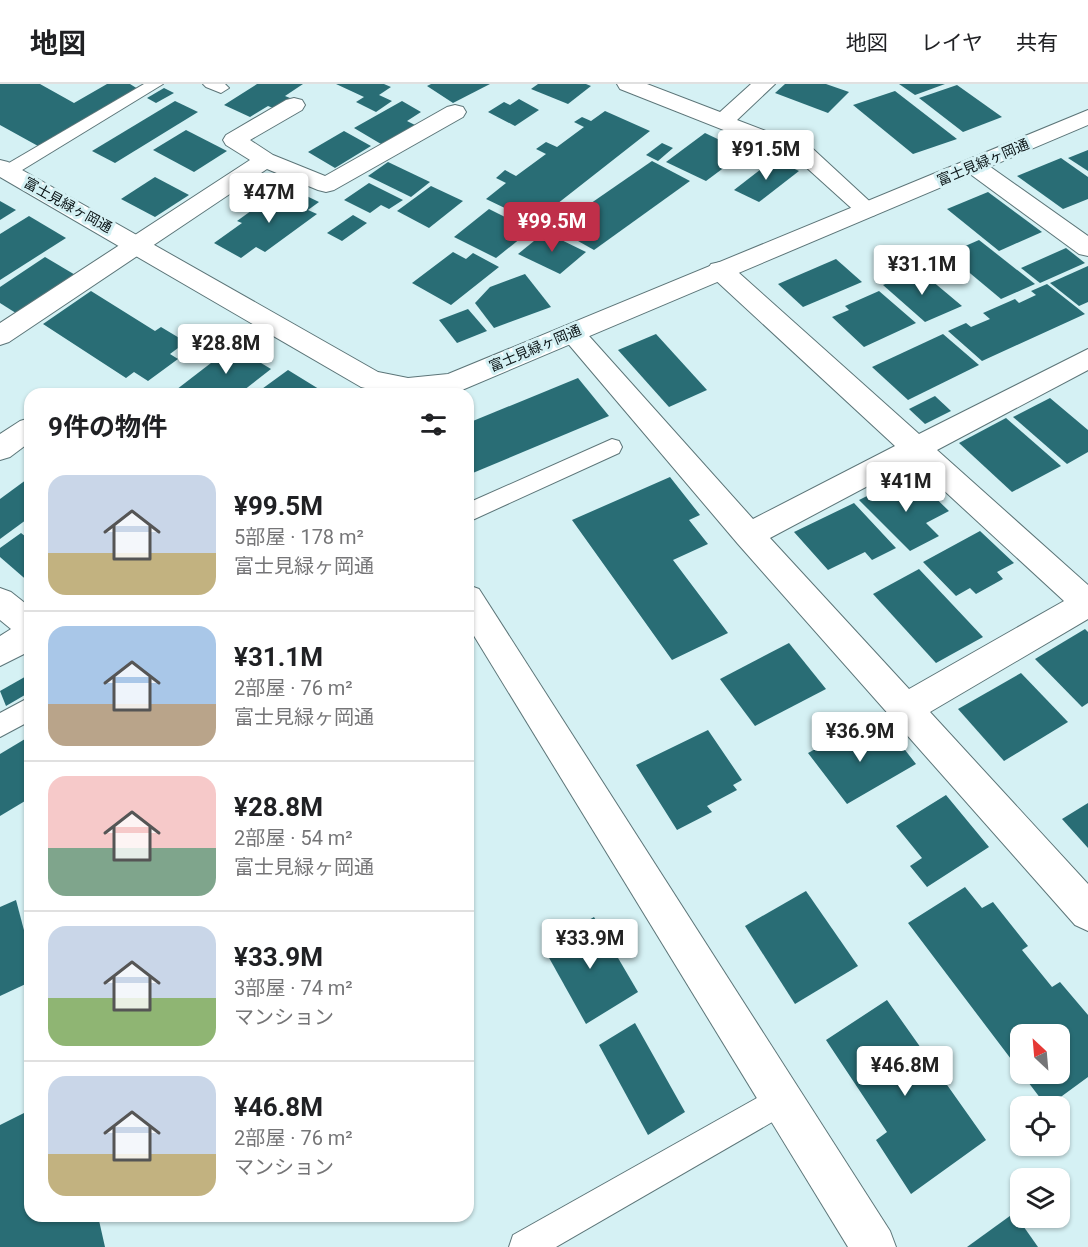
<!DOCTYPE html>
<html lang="ja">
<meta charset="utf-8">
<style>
body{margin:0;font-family:Roboto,"Noto Sans JP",sans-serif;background:#f6f6f6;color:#202124;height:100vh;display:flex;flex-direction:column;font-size:22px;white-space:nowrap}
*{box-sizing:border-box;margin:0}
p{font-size:20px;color:#757577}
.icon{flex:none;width:33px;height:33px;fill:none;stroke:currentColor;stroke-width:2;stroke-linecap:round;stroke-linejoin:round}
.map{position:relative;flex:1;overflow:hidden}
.details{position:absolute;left:24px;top:304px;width:450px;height:834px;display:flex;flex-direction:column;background:#fff;border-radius:18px;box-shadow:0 2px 4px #0004}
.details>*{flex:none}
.needle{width:39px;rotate:334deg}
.fabs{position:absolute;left:1010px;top:940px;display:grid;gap:12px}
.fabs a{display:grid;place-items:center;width:60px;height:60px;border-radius:12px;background:#fff;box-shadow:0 2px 4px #0004;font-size:30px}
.price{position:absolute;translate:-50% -51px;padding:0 14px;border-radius:6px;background:#fff;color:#222;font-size:20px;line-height:39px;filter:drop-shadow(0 2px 3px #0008)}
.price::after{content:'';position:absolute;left:50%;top:36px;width:18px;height:14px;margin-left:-9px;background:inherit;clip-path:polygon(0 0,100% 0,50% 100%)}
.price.selected{background:#bf2f49;color:#fff}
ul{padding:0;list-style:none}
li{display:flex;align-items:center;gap:18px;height:150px;padding:0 24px}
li+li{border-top:2px solid #e0e0e0}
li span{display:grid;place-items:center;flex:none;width:168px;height:120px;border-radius:18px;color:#555}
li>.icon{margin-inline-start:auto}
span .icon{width:72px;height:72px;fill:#fffc;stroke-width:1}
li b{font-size:26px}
h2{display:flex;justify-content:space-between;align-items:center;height:72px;padding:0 24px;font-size:26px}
header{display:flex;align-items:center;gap:36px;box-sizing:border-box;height:84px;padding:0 30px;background:#fff;border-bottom:2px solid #e0e0e0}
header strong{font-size:28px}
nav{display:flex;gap:33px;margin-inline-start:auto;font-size:21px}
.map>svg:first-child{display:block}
.building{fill:#296d75}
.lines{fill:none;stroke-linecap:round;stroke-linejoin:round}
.lane-casing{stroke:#5c7578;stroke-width:2}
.street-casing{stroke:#5c7578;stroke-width:2}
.secondary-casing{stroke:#5c7578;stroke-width:2}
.lane{fill:#fff;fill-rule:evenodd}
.street{fill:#fff;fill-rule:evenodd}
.secondary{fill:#fff;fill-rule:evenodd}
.labels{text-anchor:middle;stroke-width:6;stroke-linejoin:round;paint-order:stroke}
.far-street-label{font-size:14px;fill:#081113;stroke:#d5f1f4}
</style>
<header>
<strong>地図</strong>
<nav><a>地図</a><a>レイヤ</a><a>共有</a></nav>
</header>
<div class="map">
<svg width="1088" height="1163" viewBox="0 0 1088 1163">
<rect width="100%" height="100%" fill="#d5f1f4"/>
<!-- building -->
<g class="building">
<polygon points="0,0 40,0 74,19 107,0 130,0 138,5 38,62 0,41"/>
<polygon points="257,0 303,0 285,12 290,14 273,24 268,22 250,33 224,21"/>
<polygon points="336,0 384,0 391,3 379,11 392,17 376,28 356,18 364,13"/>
<polygon points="431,0 490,0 453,19 427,2"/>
<polygon points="538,0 586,0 591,2 568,20 531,5"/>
<polygon points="785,0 826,0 849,8 828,29 775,9"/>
<polygon points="899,0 945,0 915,11"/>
<polygon points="957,1 1002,33 963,48 919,14"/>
<polygon points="164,4 174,9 156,19 147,14"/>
<polygon points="895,7 957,55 913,70 853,21"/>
<polygon points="519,15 539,26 515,42 488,28 504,18 510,21"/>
<polygon points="175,17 198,28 115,79 92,67"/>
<polygon points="402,17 421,28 407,37 415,41 381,60 354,44"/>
<polygon points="605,27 650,47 534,138 486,115 506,99 496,94 505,86 516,92 546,70 536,65 546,58 557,63 584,43 574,38 582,33 591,37"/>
<polygon points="186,46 227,67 194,88 153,66"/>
<polygon points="344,47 371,62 335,84 308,68"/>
<polygon points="705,49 745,68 706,97 666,78"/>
<polygon points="662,59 673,64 658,77 646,71"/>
<polygon points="1088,66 1088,87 1068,74"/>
<polygon points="1061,74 1088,93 1088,115 1063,125 1017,92"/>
<polygon points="774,75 799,87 759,118 734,106"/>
<polygon points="652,77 690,97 594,166 555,144"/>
<polygon points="388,78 430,98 411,113 368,92"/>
<polygon points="155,93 189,111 155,133 121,115"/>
<polygon points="369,99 403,116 389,125 381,121 370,129 344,116"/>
<polygon points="431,102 463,117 429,144 397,127"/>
<polygon points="290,104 319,118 308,126 317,130 265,168 256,163 241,174 214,159 242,139 237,137 266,116 270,118"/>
<polygon points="988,108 1042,148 999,167 947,125"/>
<polygon points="0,117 16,126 0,136"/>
<polygon points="489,125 531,146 496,174 454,153"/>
<polygon points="353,131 367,139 342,157 327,149"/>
<polygon points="29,132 66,154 0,196 0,150"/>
<polygon points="545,148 586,168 560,190 518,170"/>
<polygon points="979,156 1035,200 1001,215 947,170"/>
<polygon points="1066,164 1085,179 1040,199 1021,184"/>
<polygon points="453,168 466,175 473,169 499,183 451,221 412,199"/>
<polygon points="45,173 77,192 19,231 0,219 0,203"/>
<polygon points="836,175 862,198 803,223 778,200"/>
<polygon points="1088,182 1088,218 1079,222 1050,199"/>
<polygon points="919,186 962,222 925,238 883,201"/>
<polygon points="525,190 551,223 494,244 475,219 490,203"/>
<polygon points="1047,200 1085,230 982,277 948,247 966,239 971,243 990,235 983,229 1015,215 1019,219 1036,211 1031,207"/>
<polygon points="91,207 155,247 161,243 186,258 170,270 178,275 148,297 134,288 126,294 43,240"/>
<polygon points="879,207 916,239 864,263 832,233 849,226 845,222"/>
<polygon points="468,225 487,247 457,259 439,236"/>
<polygon points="656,250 707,306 669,323 618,266"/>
<polygon points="943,250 979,281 908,316 872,283"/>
<polygon points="233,262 271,285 239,310 175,310 172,309"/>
<polygon points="288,286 327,310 255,310"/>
<polygon points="578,294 609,332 468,391 468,339"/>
<polygon points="935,312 951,327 925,340 909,325"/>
<polygon points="1050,314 1088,346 1088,368 1067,380 1013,333"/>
<polygon points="1006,334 1061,382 1012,408 959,359"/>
<polygon points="30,393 30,433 0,455 0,415"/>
<polygon points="670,393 700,431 689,436 708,460 673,476 728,549 672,576 572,436"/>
<polygon points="920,399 949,427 926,439 939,452 910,467 859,416 887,402 896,410"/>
<polygon points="854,419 896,464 872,476 865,468 828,486 794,448"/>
<polygon points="980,447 1014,479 997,488 1003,495 976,510 970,504 956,512 923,478"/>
<polygon points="21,449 30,456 30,499 0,473 0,464"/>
<polygon points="919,485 983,553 936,579 873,510"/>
<polygon points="1085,545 1088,548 1088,619 1082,623 1035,575"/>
<polygon points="789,559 826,605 755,642 720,595"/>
<polygon points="1021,589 1068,638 1004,677 958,625"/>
<polygon points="30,590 30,608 6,622 0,607"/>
<polygon points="862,640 883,666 898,657 916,680 847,720 808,669"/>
<polygon points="708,646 742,696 733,701 737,706 707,722 712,728 677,746 636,681"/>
<polygon points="30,652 30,714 0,732 0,670"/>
<polygon points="946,711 989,763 927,803 910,782 922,774 896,742"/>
<polygon points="1088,719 1088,764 1062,735"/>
<polygon points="965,803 982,824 993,818 1028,862 1022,866 1052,903 1060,898 1088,931 1088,993 1047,1023 1022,990 1059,990 1059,951 1020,951 1020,987 908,839"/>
<polygon points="806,807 858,882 795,920 745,842"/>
<polygon points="16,816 30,869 30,898 0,912 0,823"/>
<polygon points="594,833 638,908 586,940 543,863"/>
<polygon points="887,916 986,1056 911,1110 876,1056 887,1048 826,956"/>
<polygon points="635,939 685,1028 648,1051 599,961"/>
<polygon points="30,1026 30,1132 98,1132 105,1163 0,1163 0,1041"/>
<polygon points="1014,1129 1038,1163 967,1163"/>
</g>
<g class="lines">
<!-- lane casing -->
<g class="lane-casing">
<g id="lane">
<polygon points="144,0 163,0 14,91 8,92 0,88 2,83"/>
<polygon points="203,0 225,0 229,4 221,9 206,3"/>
<polygon points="612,355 619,357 622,363 619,369 468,438 468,419"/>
<polygon points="30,613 30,637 0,653 0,629"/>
<polygon points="782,1000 793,1004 797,1015 793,1026 556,1163 509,1163 513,1151"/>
</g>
</g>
<!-- street casing -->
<g class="street-casing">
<g id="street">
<polygon points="617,0 647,0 720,28 751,0 775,0 737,36 813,65 879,126 875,131 867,133 859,131 797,75 620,5"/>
<polygon points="294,14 302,16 305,21 302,26 250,56 273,71 325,92 447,23 455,21 463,23 466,28 463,33 334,106 326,108 318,106 267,85 9,258 0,261 0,239 250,76 226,61 223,56 226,51 286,16"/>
<polygon points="974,75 982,77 1088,152 1088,172 1079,170 966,87 963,82 966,77"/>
<path d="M720,178l9,2 190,170 169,-85v21l-151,80 151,135v34l-158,93 158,172v47l-13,-6 -337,-381 -179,-211 4,-6 9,-3 9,3 172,192 142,-73 -184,-170 -4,-6 4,-6zM913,378l151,139 -155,88 -139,-151z"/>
<polygon points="30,334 30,358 10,373 0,376 0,350 20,337"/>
<polygon points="468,501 479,505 890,1147 896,1163 848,1163 468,542"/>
<polygon points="0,504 11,508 30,523 30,567 0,582 0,552 11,545 0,536"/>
</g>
</g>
<!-- secondary casing -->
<g class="secondary-casing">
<path id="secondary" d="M1088,26v15l-626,265c-32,9 -69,6 -101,-3l-361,-210v-17l8,2 370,210 30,6 40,-4z"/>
</g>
<!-- lane -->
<use href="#lane" class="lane"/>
<!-- street -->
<use href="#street" class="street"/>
<!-- secondary -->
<use href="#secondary" class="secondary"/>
</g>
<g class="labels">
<!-- far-street labels -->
<g class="far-street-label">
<text transform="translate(983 78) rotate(-23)" y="5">富士見緑ヶ岡通</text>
<text transform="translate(68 121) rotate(29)" y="5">富士見緑ヶ岡通</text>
<text transform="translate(535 264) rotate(-23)" y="5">富士見緑ヶ岡通</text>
</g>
</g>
</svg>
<div class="fabs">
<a><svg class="needle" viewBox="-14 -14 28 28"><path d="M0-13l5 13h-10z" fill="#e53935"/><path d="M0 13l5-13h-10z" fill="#757577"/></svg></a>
<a><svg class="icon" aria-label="locate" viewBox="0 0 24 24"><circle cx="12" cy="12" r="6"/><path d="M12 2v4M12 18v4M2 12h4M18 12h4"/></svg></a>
<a><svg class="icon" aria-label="layers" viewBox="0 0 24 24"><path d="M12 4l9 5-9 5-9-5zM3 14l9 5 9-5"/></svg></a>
</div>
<b class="price" style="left:766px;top:97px">¥91.5M</b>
<b class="price" style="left:269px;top:140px">¥47M</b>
<b class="price selected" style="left:552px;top:169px">¥99.5M</b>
<b class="price" style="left:922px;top:212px">¥31.1M</b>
<b class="price" style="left:226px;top:291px">¥28.8M</b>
<b class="price" style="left:906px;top:429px">¥41M</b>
<b class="price" style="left:860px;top:679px">¥36.9M</b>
<b class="price" style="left:590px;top:886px">¥33.9M</b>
<b class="price" style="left:905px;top:1013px">¥46.8M</b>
<section class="details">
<h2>9件の物件<svg class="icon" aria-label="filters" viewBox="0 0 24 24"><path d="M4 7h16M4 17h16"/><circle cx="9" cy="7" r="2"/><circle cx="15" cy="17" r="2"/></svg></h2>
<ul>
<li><span style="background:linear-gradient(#c9d6e8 65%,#c2b280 0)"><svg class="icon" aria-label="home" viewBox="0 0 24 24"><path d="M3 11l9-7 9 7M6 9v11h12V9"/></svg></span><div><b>¥99.5M</b><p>5部屋 · 178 m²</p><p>富士見緑ヶ岡通</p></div></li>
<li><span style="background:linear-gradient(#a9c7e8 65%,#b9a48a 0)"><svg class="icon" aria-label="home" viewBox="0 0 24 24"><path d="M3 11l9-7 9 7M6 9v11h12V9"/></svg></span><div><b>¥31.1M</b><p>2部屋 · 76 m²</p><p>富士見緑ヶ岡通</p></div></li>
<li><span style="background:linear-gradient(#f6c9c9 60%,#7fa58c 0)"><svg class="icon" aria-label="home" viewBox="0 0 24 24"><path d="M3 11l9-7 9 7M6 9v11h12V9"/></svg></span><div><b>¥28.8M</b><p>2部屋 · 54 m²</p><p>富士見緑ヶ岡通</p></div></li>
<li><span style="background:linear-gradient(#c9d6e8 60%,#8fb573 0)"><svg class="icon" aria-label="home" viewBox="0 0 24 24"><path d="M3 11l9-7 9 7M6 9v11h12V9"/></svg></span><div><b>¥33.9M</b><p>3部屋 · 74 m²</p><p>マンション</p></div></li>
<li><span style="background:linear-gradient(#c9d6e8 65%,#c2b280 0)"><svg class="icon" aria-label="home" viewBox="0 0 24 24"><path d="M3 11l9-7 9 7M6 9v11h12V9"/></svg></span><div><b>¥46.8M</b><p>2部屋 · 76 m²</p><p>マンション</p></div></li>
</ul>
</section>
</div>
